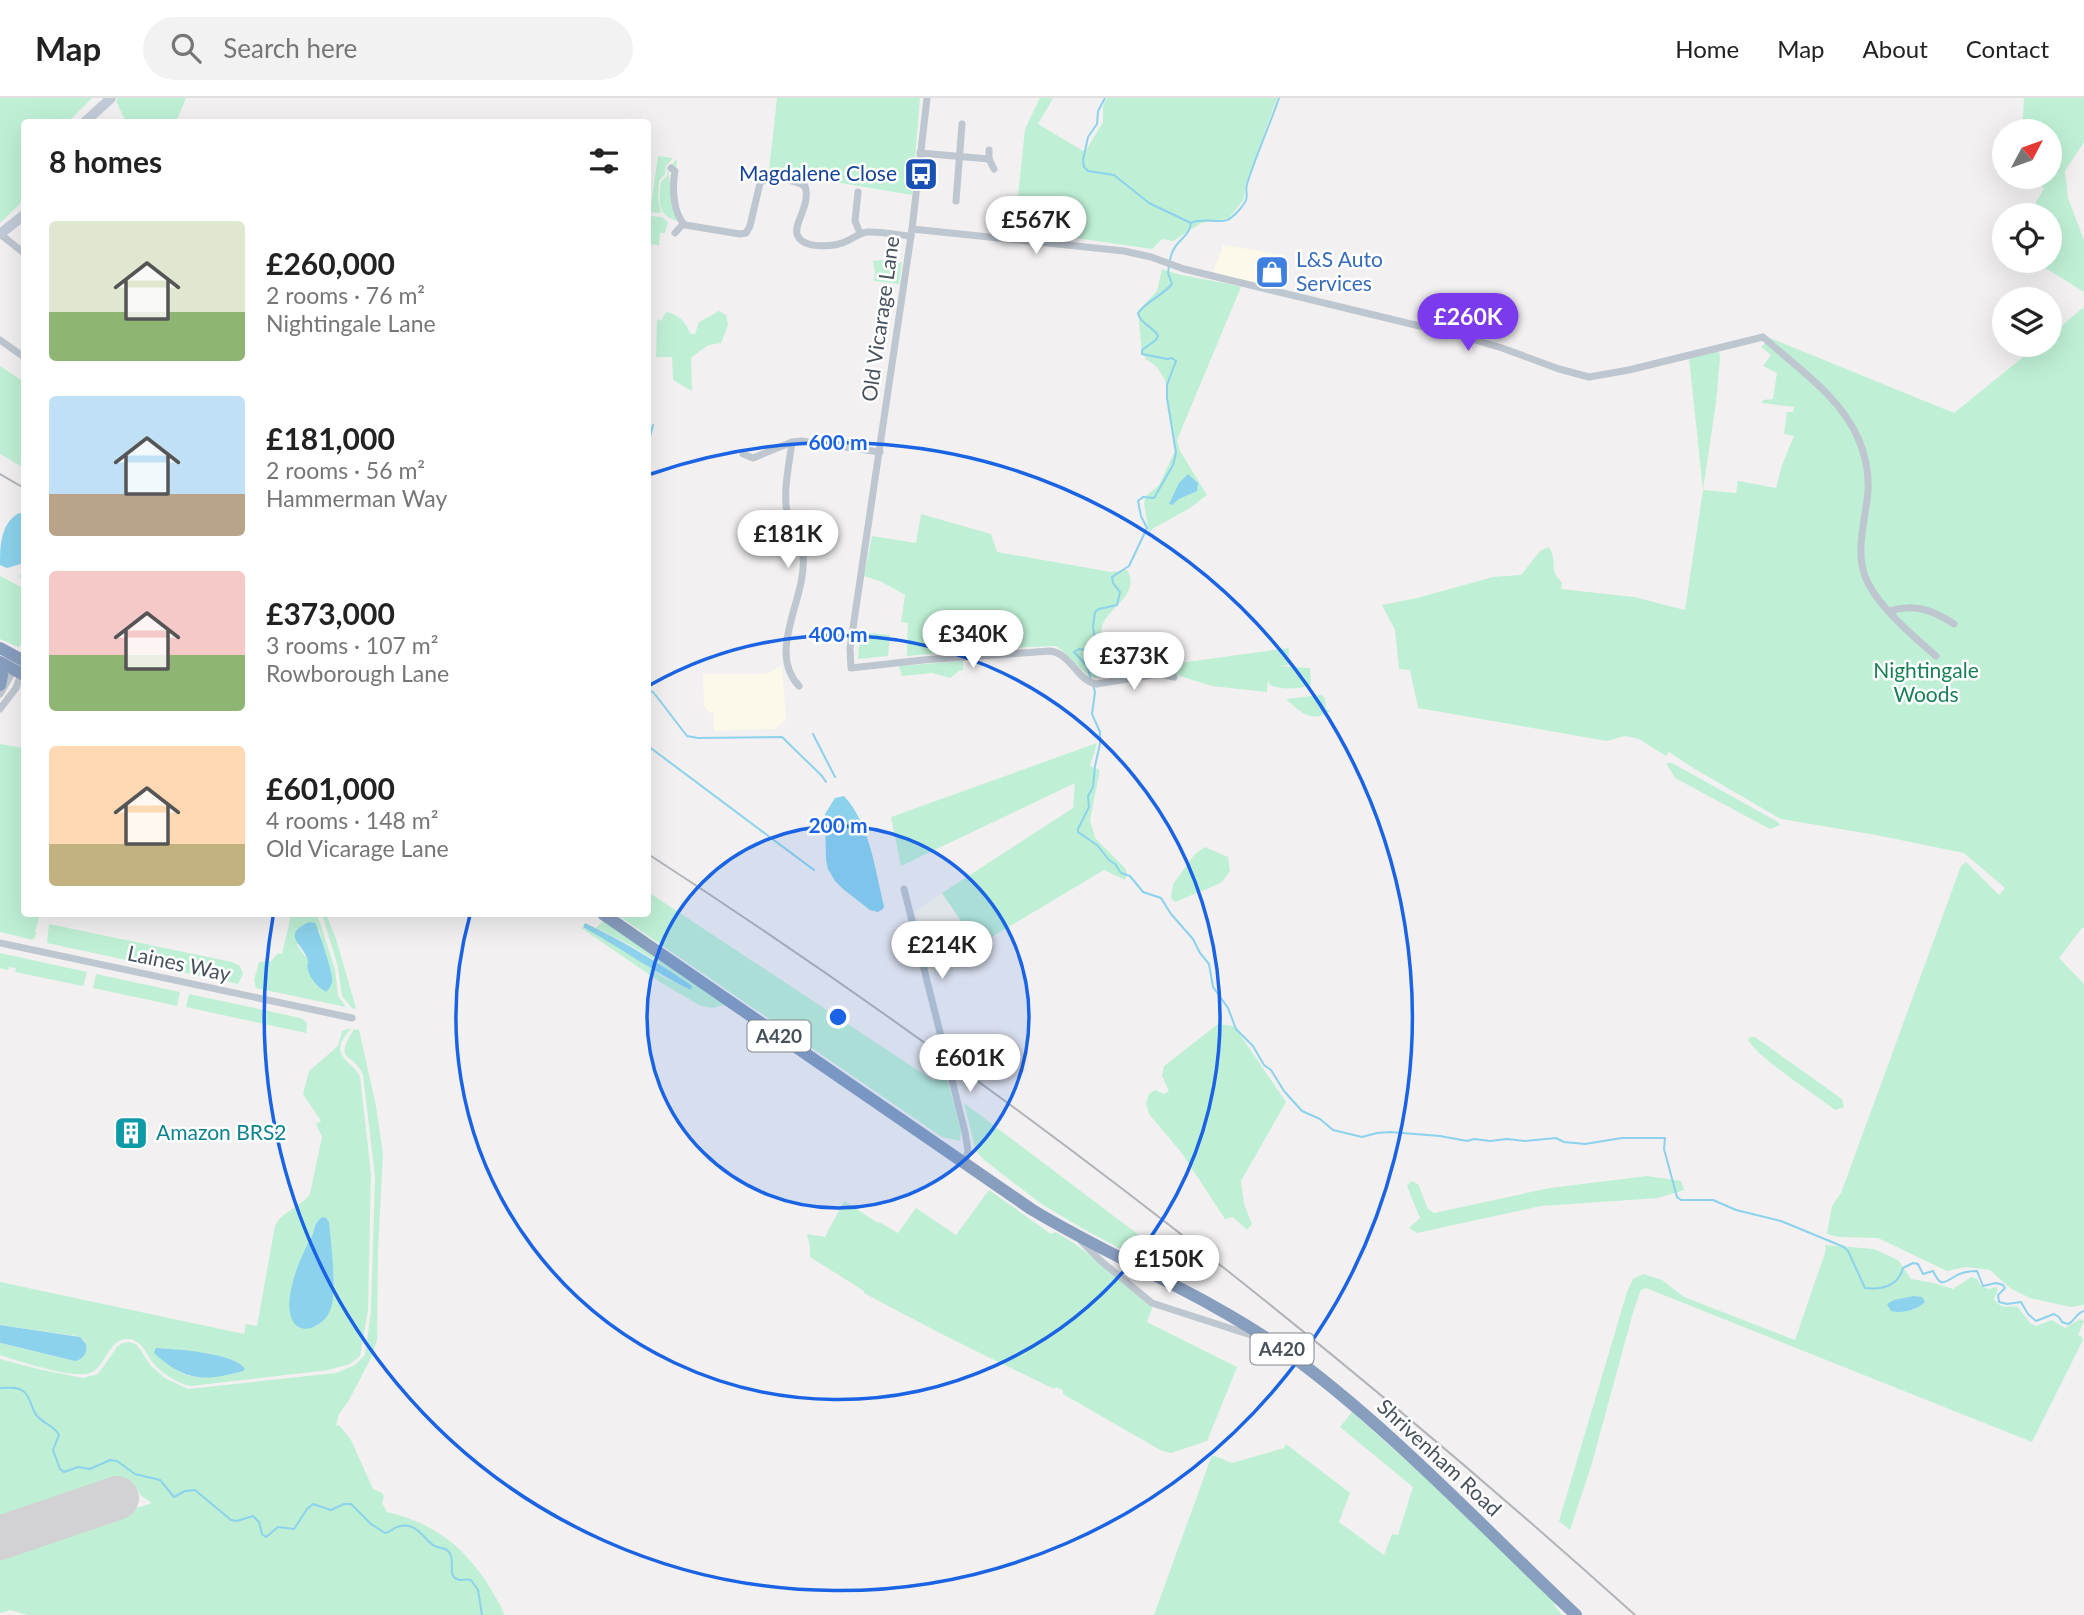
<!DOCTYPE html>
<meta charset="utf-8">
<style>
body{margin:0;font-family:Lato,sans-serif;background:#f2f2f2;color:#222;height:100vh;display:flex;flex-direction:column;font-size:26px;white-space:nowrap}
*{box-sizing:border-box;margin:0}
p{font-size:23px;color:#767676}
.icon{flex:none;width:38px;height:38px;fill:none;stroke:currentColor;stroke-width:2;stroke-linecap:round;stroke-linejoin:round}
.map{position:relative;flex:1;overflow:hidden}
.side{position:absolute;left:21px;top:21px;width:630px;height:798px;display:flex;flex-direction:column;background:#fff;border-radius:7px;box-shadow:0 7px 28px #0002}
.side>*{flex:none}
.needle{width:46px;rotate:49deg}
.buttons{position:absolute;left:1992px;top:21px;display:grid;gap:14px}
.buttons a{display:grid;place-items:center;width:70px;height:70px;border-radius:50%;background:#fff;box-shadow:0 7px 28px #0002;font-size:35px}
.price{position:absolute;translate:-50% -60px;padding:0 16px;border-radius:24px;background:#fff;color:#222;font-size:23px;line-height:46px;filter:drop-shadow(0 2px 4px #0008)}
.price::after{content:'';position:absolute;left:50%;top:42px;width:21px;height:16px;margin-left:-10px;background:inherit;clip-path:polygon(0 0,100% 0,50% 100%)}
.price.selected{background:#7c3aed;color:#fff}
ul{padding:0;list-style:none}
li{display:flex;align-items:center;gap:21px;height:175px;padding:0 28px}
li span{display:grid;place-items:center;flex:none;width:196px;height:140px;border-radius:7px;color:#555}
li>.icon{margin-inline-start:auto}
span .icon{width:84px;height:84px;fill:#fffc;stroke-width:1}
li b{font-size:30px}
h2{display:flex;justify-content:space-between;align-items:center;height:84px;padding:0 28px;font-size:30px}
header{display:flex;align-items:center;gap:42px;box-sizing:border-box;height:98px;padding:0 35px;background:#fff;border-bottom:2px solid #e0e0e0}
header strong{font-size:33px}
nav{display:flex;gap:38px;margin-inline-start:auto;font-size:24px}
.search{width:490px;height:63px;background:#f2f2f2;display:flex;align-items:center;gap:18px;box-sizing:border-box;padding:0 24px;border-radius:38px;color:#767676;font-size:26px}
.map>svg:first-child{display:block}
.commercial{fill:#fcf8ea}
.green{fill:#bff0d5;fill-rule:evenodd}
.water{fill:#8cd2ec}
.lines{fill:none;stroke-linecap:round;stroke-linejoin:round}
.stream{stroke:#8cd2ec;stroke-width:2}
.runway{stroke:#d2d2d5;stroke-width:44}
.street{stroke:#bec6cf;stroke-width:7}
.secondary{stroke:#c1cad7;stroke-width:10}
.highway{stroke:#889ebf;stroke-width:12}
.rail{stroke:#b2b4ba;stroke-width:2}
.ring{fill:none;stroke:#1963e4;stroke-width:3.5}
.labels{text-anchor:middle;stroke-width:5;stroke-linejoin:round;paint-order:stroke}
.shield{fill:#fff;stroke:#7f868e;stroke-width:2}
.shield-label{font-size:19px;font-weight:bold;fill:#48525d}
.transit-label{font-size:21px;fill:#164399;stroke:#fff;text-anchor:end}
.shop-label{font-size:21px;fill:#366cbe;stroke:#fff;text-anchor:start}
.street-label{font-size:21px;fill:#48525d;stroke:#fff}
.park-label{font-size:21px;fill:#178053;stroke:#fff}
.culture-label{font-size:21px;fill:#0d838f;stroke:#fff;text-anchor:start}
.centre{fill:#1963e4;stroke:#fff;stroke-width:3.5}
.ring-label{font-size:21px;text-anchor:middle;font-weight:bold;fill:#1963e4;stroke:#fff;stroke-width:5;stroke-linejoin:round;paint-order:stroke}
</style>
<header>
<strong>Map</strong>
<div class="search"><svg class="icon" aria-label="search" viewBox="0 0 24 24"><circle cx="10" cy="10" r="6"/><path d="M15 15l6 6"/></svg>Search here</div>
<nav><a>Home</a><a>Map</a><a>About</a><a>Contact</a></nav>
</header>
<div class="map">
<svg width="2084" height="1517" viewBox="0 0 2084 1517">
<rect width="100%" height="100%" fill="#f2f0f0"/>
<!-- commercial -->
<g class="commercial">
<polygon points="1223,147 1284,157 1287,163 1280,192 1213,174"/>
<polygon points="782,567 786,621 775,631 714,633 713,615 706,612 704,607 703,576 763,576 770,574"/>
<polygon points="942,795 963,825 968,822 980,839 980,846 929,875 915,813"/>
</g>
<!-- green -->
<g class="green">
<polygon points="0,0 92,0 68,24 24,24 24,98 19,107 0,125"/>
<polygon points="118,0 186,0 176,24 126,24 116,3"/>
<polygon points="777,0 920,0 912,97 769,73"/>
<polygon points="1040,0 1053,0 1038,26 1085,54 1103,24 1103,8 1107,0 1277,0 1245,88 1244,101 1229,120 1201,125 1173,143 1162,141 1152,151 992,128 994,117 997,113 1016,117 1025,31"/>
<polygon points="2024,0 2084,0 2084,44 2065,73 2068,100 2084,142 2084,194 2034,163 2049,163 2049,117 2028,117 2044,91 2035,79 2049,79 2049,33 2022,33"/>
<polygon points="658,58 673,60 666,68 665,76 659,83 658,101 661,115 650,114"/>
<path d="M675,62h2l-1,8 -8,1 4,30 6,22c-22,-5 -19,-22 -17,-39l6,-6c2,-16 3,-6 8,-16z"/>
<polygon points="650,118 662,119 668,124 665,135 660,135 659,147 648,146"/>
<polygon points="881,162 902,165 899,186 874,183 875,174 873,163"/>
<path d="M1162,171c23,9 54,11 79,18l-64,153 3,11 27,44 -17,13 -38,21 -3,6 -5,-33 3,-7 12,-10 16,-34 -10,-71 -8,-13 -11,-8 -4,-6 -4,-42 19,-20z"/>
<path d="M2084,209v621h-2l-23,30 25,26v321l-13,2 -41,-9 -20,-10 -20,-18 -24,-3 -19,4 -69,-33 -39,-1 -12,-3 5,-28 9,-13 120,-327 5,-4 33,33 6,-7 -41,-35 -88,-18 -95,-16 -86,-50 -26,-17 -3,4 -27,-17 -14,-3 -18,5 -189,-33 -8,-38 -11,-1 -4,-39 -13,-25 35,-7 76,-21 28,-2 19,-24 9,-4c5,8 4,13 5,22 0,5 5,10 8,14l-1,6 73,8 51,13 18,-120 -14,-132 21,-6h9l1,6 -4,44 -13,88 33,3 2,-12 38,7 6,-23 12,-29 -10,-2 3,-22h6l1,-5 -32,-4 1,-3 10,-1 4,-26 -14,-7 8,-11 -10,-8 9,-9 184,75 84,-68h11v-9z"/>
<path d="M719,213l7,4 2,10 -7,18 -13,2 -17,13 1,33 -19,-11 -1,-23h-16l1,-38 4,2 5,-9c14,3 18,9 25,22h4l4,-12z"/>
<polygon points="0,268 24,284 24,370 0,356"/>
<path d="M921,416l70,20 6,18 114,20 16,-2c15,25 -21,38 -25,57 -4,16 6,34 12,49l8,-5 167,-23 -1,17 -10,1 32,2 1,17c-11,4 -30,5 -41,0l-2,-5 -1,12 -55,-6 -48,-15 -70,7c-15,-7 -24,-23 -38,-32l-74,3 -75,7 1,-33 -7,-1 4,-27 -23,-13 -18,-6 8,-40 44,7z"/>
<polygon points="24,473 24,543 18,549 0,541 0,478 21,489 23,484 19,478"/>
<polygon points="860,534 890,537 888,558 858,561"/>
<polygon points="963,563 963,572 959,573 950,580 932,575 902,578 899,568"/>
<path d="M1321,597l4,3 1,11 4,2c-18,13 -30,1 -44,-12z"/>
<polygon points="1097,645 1090,668 1100,672 1090,722 1095,740 1125,770 1127,775 1125,782 1104,772 980,846 980,839 968,823 963,826 942,795 1073,710 1075,685 901,768 891,719"/>
<polygon points="0,646 24,650 24,816 40,816 35,834 37,835 33,842 0,834"/>
<polygon points="1666,665 1672,665 1778,724 1780,727 1770,731 1675,680"/>
<polygon points="1205,749 1228,759 1230,773 1221,785 1175,804 1171,800 1173,786 1195,756"/>
<polygon points="648,794 934,983 939,976 948,984 961,1033 960,1043 942,1039 616,816 648,816"/>
<path d="M288,816h29l18,55 3,27 8,11 -90,-19 -2,-8 5,-18 12,-1 7,-8 4,1 8,-34zM319,831l4,19 -15,23v-11l-11,-15z"/>
<polygon points="322,816 326,816 336,841 356,910 353,911 342,898 338,869"/>
<path d="M604,822l121,85 -13,3 -13,-3 -39,-23 -80,-55c28,6 60,36 85,51 8,4 17,7 25,12 -23,-27 -63,-47 -94,-62z"/>
<polygon points="49,826 232,864 240,868 243,876 238,886 47,845"/>
<polygon points="0,855 87,874 83,888 15,874 16,870 9,869 8,872 0,870"/>
<polygon points="96,876 180,894 177,908 93,890"/>
<polygon points="189,896 301,920 307,925 306,935 186,909"/>
<polygon points="1218,926 1234,928 1286,1004 1241,1083 1244,1106 1252,1126 1247,1132 1233,1119 1225,1121 1181,1054 1149,1016 1146,1005 1149,996 1155,992 1164,996 1169,993 1162,978 1164,968"/>
<path d="M351,930c-3,5 -8,10 -10,15 -5,16 14,21 19,34l11,97 -3,136 -8,46 -10,8 -22,6 -137,16c-13,-2 -28,-12 -37,-22 -8,-9 -11,-24 -26,-25 -19,-2 -22,28 -38,34 -17,6 -72,-12 -90,-18v-12l75,18c9,-7 15,-11 9,-21l-7,-4 -77,-11v-43l244,52 2,-10 11,2 18,-100c7,-15 26,-19 35,-32l12,-57 -6,-13 5,-3 -18,-27 6,-23 29,-25 4,-15zM322,1119c10,29 23,90 -6,110l-26,-14v-7l20,-66 7,-19zM160,1250c20,3 74,4 85,21 -6,4 -14,5 -22,6 -34,6 -40,1 -67,-20l-2,-2z"/>
<path d="M354,931l5,1 17,76 7,47 -5,98 -1,89 -5,16 -23,44 -10,14 -3,12 3,-1 12,15 22,49 9,4 2,3 -2,7 5,9c48,11 80,37 105,79 4,8 10,15 12,24h-476l-18,-5 -10,3v-60l152,-50 -12,-8 -3,-7 -14,-4 -123,39v-164l38,10 45,9 15,-4 19,-27 5,-4 7,-1 8,3 14,21 14,12 23,11 148,-16 19,-8 10,-10 6,-44 4,-135 -12,-101c-9,-24 -31,-11 -9,-46z"/>
<path d="M1750,939h5l87,62 2,8 -9,3c-19,-15 -77,-52 -87,-70z"/>
<polygon points="964,1005 1168,1159 1157,1169 1126,1154 1080,1129 1043,1107 984,1062 976,1053"/>
<polygon points="1647,1078 1681,1083 1684,1092 1658,1100 1541,1108 1417,1135 1409,1130 1420,1120 1407,1088 1411,1083 1418,1086 1428,1111 1434,1115 1550,1090"/>
<path d="M989,1092l62,44 4,-2c37,19 63,51 98,73l-6,17 90,45 -30,74 -36,12 -9,-2 -99,-57v-4l-7,-3 -2,2c-64,-31 -128,-62 -190,-96v-2l-54,-34v-10l-3,-13 18,3 19,-36 34,22 1,-1 19,11 18,-25 40,27z"/>
<path d="M1825,1147l49,4 24,11 13,19 23,4 19,6 18,-12 6,2 4,7 8,3 7,-2 2,3 -4,9c7,11 12,6 24,8l12,16 6,3 16,-6 13,8 15,-9 4,2 -6,14 3,1 2,4 -51,102 -386,-154 -5,2 -7,19 -42,154 -22,67 -11,-9 68,-229 6,-13 10,-5 19,6 22,17 111,43 31,-90z"/>
<polygon points="1352,1314 1444,1396 1556,1504 1554,1507 1562,1517 1154,1517 1212,1357 1232,1365 1284,1350 1286,1346 1350,1395 1339,1424 1384,1457 1392,1436 1398,1437 1413,1389 1340,1329"/>
<polygon points="127,1390 132,1397 133,1406 129,1409 0,1450 0,1431"/>
</g>
<!-- water -->
<g class="water">
<polygon points="1188,376 1198,385 1197,393 1179,401 1172,407 1169,406 1179,385"/>
<path d="M19,415l5,1v49l-17,5 -7,-3c0,-18 0,-41 19,-52z"/>
<path d="M844,698c26,28 31,74 40,110l-1,3 -5,3 -8,-2 -27,-21 -8,-8 -7,-12 -2,-9 -1,-41v-5l10,-16z"/>
<path d="M309,824l6,1c3,5 17,48 17,54 1,7 -2,11 -6,15 -8,-5 -16,-13 -18,-22 -2,-9 2,-3 -1,-12 -5,-15 -26,-23 2,-36z"/>
<path d="M585,825c38,18 73,39 107,63l-1,4c-37,-17 -71,-43 -108,-63z"/>
<path d="M322,1119l4,1 3,4c2,22 8,66 2,86 -6,20 -36,32 -41,5 -4,-21 10,-55 20,-73 5,-8 3,-17 12,-23z"/>
<path d="M1914,1198l8,1 3,5c-9,8 -23,12 -34,9l-4,-7 7,-4z"/>
<path d="M0,1227l80,12 6,7c2,8 -2,15 -11,17l-66,-16 -9,-2z"/>
<path d="M156,1250c19,1 80,5 89,21l-2,2c-39,11 -59,10 -89,-18z"/>
</g>
<g class="lines">
<!-- stream -->
<g class="stream">
<path d="M1105,0l-7,13 -1,13 -9,13 -5,23 1,7 4,4 26,4 35,28 42,20c13,-7 32,3 41,-6 4,-3 12,-12 14,-17 2,-5 -1,-10 1,-16 9,-29 22,-57 32,-86"/>
<path d="M1170,162c4,-21 19,-21 21,-37"/>
<polyline points="648,320 649,317"/>
<polyline points="648,347 653,327"/>
<path d="M1091,582l-4,-14 -13,-14 5,-3 14,2 3,-3 -3,-22 2,-14 4,-3 18,-4 3,-13 -7,-9 -1,-6 17,-11 18,-38 -6,-12 -3,-15 5,-4 11,1 19,-33 3,-12 -9,-55v-13l9,-24 -4,-3 -5,1 -25,-5v-4l14,-10 2,-4c-5,-10 -18,-12 -20,-23 10,-13 24,-17 34,-29l-4,-11 1,-7"/>
<path d="M1093,587l2,7 -3,22 8,18v12l-5,22 -2,21 -5,9 1,11 -11,22v3l19,13 12,15 6,4 6,9 9,3 13,16 18,6 10,16 22,25 7,14 9,11 4,23 15,21 8,21 17,17 11,19 7,5 13,21 18,20 18,8 13,11 29,7 15,-4 13,-1 50,4 27,5 7,-2 16,2 17,-2 18,2 31,-3 8,4 21,2 37,-6h43l-1,11 13,48 4,3h32l23,10 45,11 63,26 4,4 17,37c18,2 33,-2 38,-20l10,-5 5,1 5,10 10,-3c7,14 8,14 21,6 7,-5 16,-6 23,-6l6,15 13,-3 7,2 2,3 -7,7 1,7 8,2 14,-2 7,12 8,7 18,-7 5,3 3,5 6,2c7,-3 8,-11 16,-13"/>
<polyline points="648,593 653,594 657,599 687,638 698,640 782,639 822,678 826,684"/>
<polyline points="813,636 835,679"/>
<polyline points="648,648 814,772"/>
<path d="M0,1290c7,0 17,-2 23,3 8,5 8,18 14,25 7,8 18,10 22,19l-6,15 7,19 4,3 14,-5 12,2 20,-9 7,1 18,13 25,6 14,17 11,-6 10,-1 36,30 6,1 16,-5 6,6 3,12 4,3 12,-10 16,2 13,-20 6,-5 18,6 13,-6h7l20,20 14,9c6,-1 9,-6 15,-7 17,-3 22,11 33,19 7,5 15,1 18,11 3,8 -4,22 9,24 4,0 8,-1 11,0l7,10 4,25"/>
</g>
<!-- runway -->
<polyline class="runway" points="0,1440 117,1400"/>
<!-- street -->
<g class="street">
<path d="M927,0l-15,131 -62,419 1,20 72,-8 127,-9c22,3 26,29 46,33l63,-10 15,3"/>
<polyline points="989,52 989,61 994,71"/>
<polyline points="920,55 989,61"/>
<path d="M671,70l4,3c-3,16 -2,43 10,54l55,9 6,-1 4,-7 10,-43c9,-9 33,-3 45,3 6,19 -11,36 -8,48 5,16 39,13 50,7 7,-3 12,-8 20,-9 14,-1 30,3 44,4"/>
<polyline points="858,94 855,123 860,135"/>
<polyline points="956,103 962,26"/>
<path d="M912,131l212,22 27,6 33,12 277,67 41,12 57,21 30,8 40,-7 134,-33c33,30 77,59 95,101 7,16 11,35 10,53 -2,27 -13,58 -3,85 10,28 49,61 71,80"/>
<polyline points="675,135 683,126"/>
<polyline points="0,136 24,155"/>
<polyline points="0,242 24,259"/>
<path d="M792,344c-3,24 -10,52 -4,75 3,14 14,26 15,40 4,41 -37,94 -4,129"/>
<polyline points="743,356 753,360 792,344 801,343 880,354"/>
<path d="M1889,513c25,-8 44,-1 65,13"/>
<polyline points="0,596 15,570"/>
<polyline points="0,611 16,590 22,573"/>
<polyline points="904,791 965,1034 968,1053 965,1065"/>
<polyline points="0,845 352,920"/>
<polyline points="1081,1143 1101,1163 1152,1205 1260,1240"/>
</g>
<!-- secondary -->
<g class="secondary">
<polyline points="85,24 111,0"/>
<polyline points="0,136 24,117"/>
</g>
<!-- highway -->
<g class="highway">
<polyline points="0,550 24,563"/>
<polyline points="0,564 24,577"/>
<polyline points="0,568 2,577 0,587"/>
<path d="M603,816l428,295c82,50 172,84 250,139 108,78 198,176 295,267"/>
</g>
<!-- rail -->
<g class="rail">
<polyline points="0,376 24,390"/>
<path d="M648,756c348,226 678,483 987,761"/>
</g>
</g>
<!-- distance rings -->
<circle cx="838" cy="919" r="191" fill="#1963e4" fill-opacity=".12"/>
<g class="ring">
<circle cx="838" cy="919" r="191"/>
<path d="M650 587A382 382 0 1 1 470 817"/>
<path d="M651 376A574 574 0 1 1 273 819"/>
</g>
<!-- icons -->
<defs>
<g id="bus-square" transform="scale(1.75)"><rect x="-9" y="-9" width="18" height="18" rx="4" fill="#1a4fb4" stroke="#fff"/><path d="M-5-6H5V4H4V6H2V4H-2V6H-4V4H-5ZM-3.5-4V0h7V-4ZM-3.5 1.2v1.5H-2V1.2ZM2 1.2v1.5H3.5V1.2Z" fill="#fff"/></g>
<g id="shop-square" transform="scale(1.75)"><rect x="-9" y="-9" width="18" height="18" rx="4" fill="#3f7fe0" stroke="#fff"/><path d="M-5-2.5h2.3a2.7 3.5 0 0 1 5.4 0H5L5.5 6h-11ZM-1.5-2.5h3a1.5 2.3 0 0 0-3 0Z" fill="#fff"/></g>
<g id="building-square" transform="scale(1.75)"><rect x="-9" y="-9" width="18" height="18" rx="4" fill="#0f9aa8" stroke="#fff"/><path d="M-4-6H4V6H1V3H-1V6H-4ZM-2.5-4.3h1.7v1.8h-1.7ZM.8-4.3h1.7v1.8H.8ZM-2.5-1h1.7V.8h-1.7ZM.8-1h1.7V.8H.8Z" fill="#fff"/></g>
</defs>
<g fill-rule="evenodd">
<use href="#bus-square" x="921" y="76"/>
<use href="#shop-square" x="1272" y="174"/>
<use href="#building-square" x="131" y="1035"/>
</g>
<g class="labels">
<!-- shield labels -->
<g class="shield">
<rect x="747.5" y="922.5" width="63" height="31" rx="5"/>
<rect x="1250.5" y="1235.5" width="63" height="31" rx="5"/>
</g>
<g class="shield-label">
<text x="779" y="945">A420</text>
<text x="1282" y="1258">A420</text>
</g>
<!-- transit labels -->
<g class="transit-label">
<text x="897" y="83">Magdalene Close</text>
</g>
<!-- shop labels -->
<g class="shop-label">
<text x="1296" y="169">L&amp;S Auto<tspan x="1296" dy="24">Services</tspan></text>
</g>
<!-- street labels -->
<g class="street-label">
<text transform="translate(881 221) rotate(-82)" y="7">Old Vicarage Lane</text>
<text transform="translate(179 866) rotate(12)" y="7">Laines Way</text>
<text transform="translate(1439 1360) rotate(43)" y="7">Shrivenham Road</text>
</g>
<!-- park labels -->
<g class="park-label">
<text x="1926" y="580">Nightingale<tspan x="1926" dy="24">Woods</tspan></text>
</g>
<!-- culture labels -->
<g class="culture-label">
<text x="156" y="1042">Amazon BRS2</text>
</g>
</g>
<circle cx="838" cy="919" r="10" class="centre"/>
<g class="ring-label">
<text x="838" y="352">600 m</text>
<text x="838" y="544">400 m</text>
<text x="838" y="735">200 m</text>
</g>
</svg>
<div class="buttons">
<a><svg class="needle" viewBox="-14 -14 28 28"><path d="M0-13l5 13h-10z" fill="#e53935"/><path d="M0 13l5-13h-10z" fill="#767676"/></svg></a>
<a><svg class="icon" aria-label="locate" viewBox="0 0 24 24"><circle cx="12" cy="12" r="6"/><path d="M12 2v4M12 18v4M2 12h4M18 12h4"/></svg></a>
<a><svg class="icon" aria-label="layers" viewBox="0 0 24 24"><path d="M12 4l9 5-9 5-9-5zM3 14l9 5 9-5"/></svg></a>
</div>
<b class="price" style="left:1036px;top:158px">£567K</b>
<b class="price selected" style="left:1468px;top:255px">£260K</b>
<b class="price" style="left:788px;top:472px">£181K</b>
<b class="price" style="left:973px;top:572px">£340K</b>
<b class="price" style="left:1134px;top:594px">£373K</b>
<b class="price" style="left:942px;top:883px">£214K</b>
<b class="price" style="left:970px;top:996px">£601K</b>
<b class="price" style="left:1169px;top:1197px">£150K</b>
<section class="side">
<h2>8 homes<svg class="icon" aria-label="filters" viewBox="0 0 24 24"><path d="M4 7h16M4 17h16"/><circle cx="9" cy="7" r="2"/><circle cx="15" cy="17" r="2"/></svg></h2>
<ul>
<li><span style="background:linear-gradient(#dfe7d0 65%,#8fb573 0)"><svg class="icon" aria-label="home" viewBox="0 0 24 24"><path d="M3 11l9-7 9 7M6 9v11h12V9"/></svg></span><div><b>£260,000</b><p>2 rooms · 76 m²</p><p>Nightingale Lane</p></div></li>
<li><span style="background:linear-gradient(#bfe0f5 70%,#b9a48a 0)"><svg class="icon" aria-label="home" viewBox="0 0 24 24"><path d="M3 11l9-7 9 7M6 9v11h12V9"/></svg></span><div><b>£181,000</b><p>2 rooms · 56 m²</p><p>Hammerman Way</p></div></li>
<li><span style="background:linear-gradient(#f6c9c9 60%,#8fb573 0)"><svg class="icon" aria-label="home" viewBox="0 0 24 24"><path d="M3 11l9-7 9 7M6 9v11h12V9"/></svg></span><div><b>£373,000</b><p>3 rooms · 107 m²</p><p>Rowborough Lane</p></div></li>
<li><span style="background:linear-gradient(#ffd9b3 70%,#c2b280 0)"><svg class="icon" aria-label="home" viewBox="0 0 24 24"><path d="M3 11l9-7 9 7M6 9v11h12V9"/></svg></span><div><b>£601,000</b><p>4 rooms · 148 m²</p><p>Old Vicarage Lane</p></div></li>
</ul>
</section>
</div>
